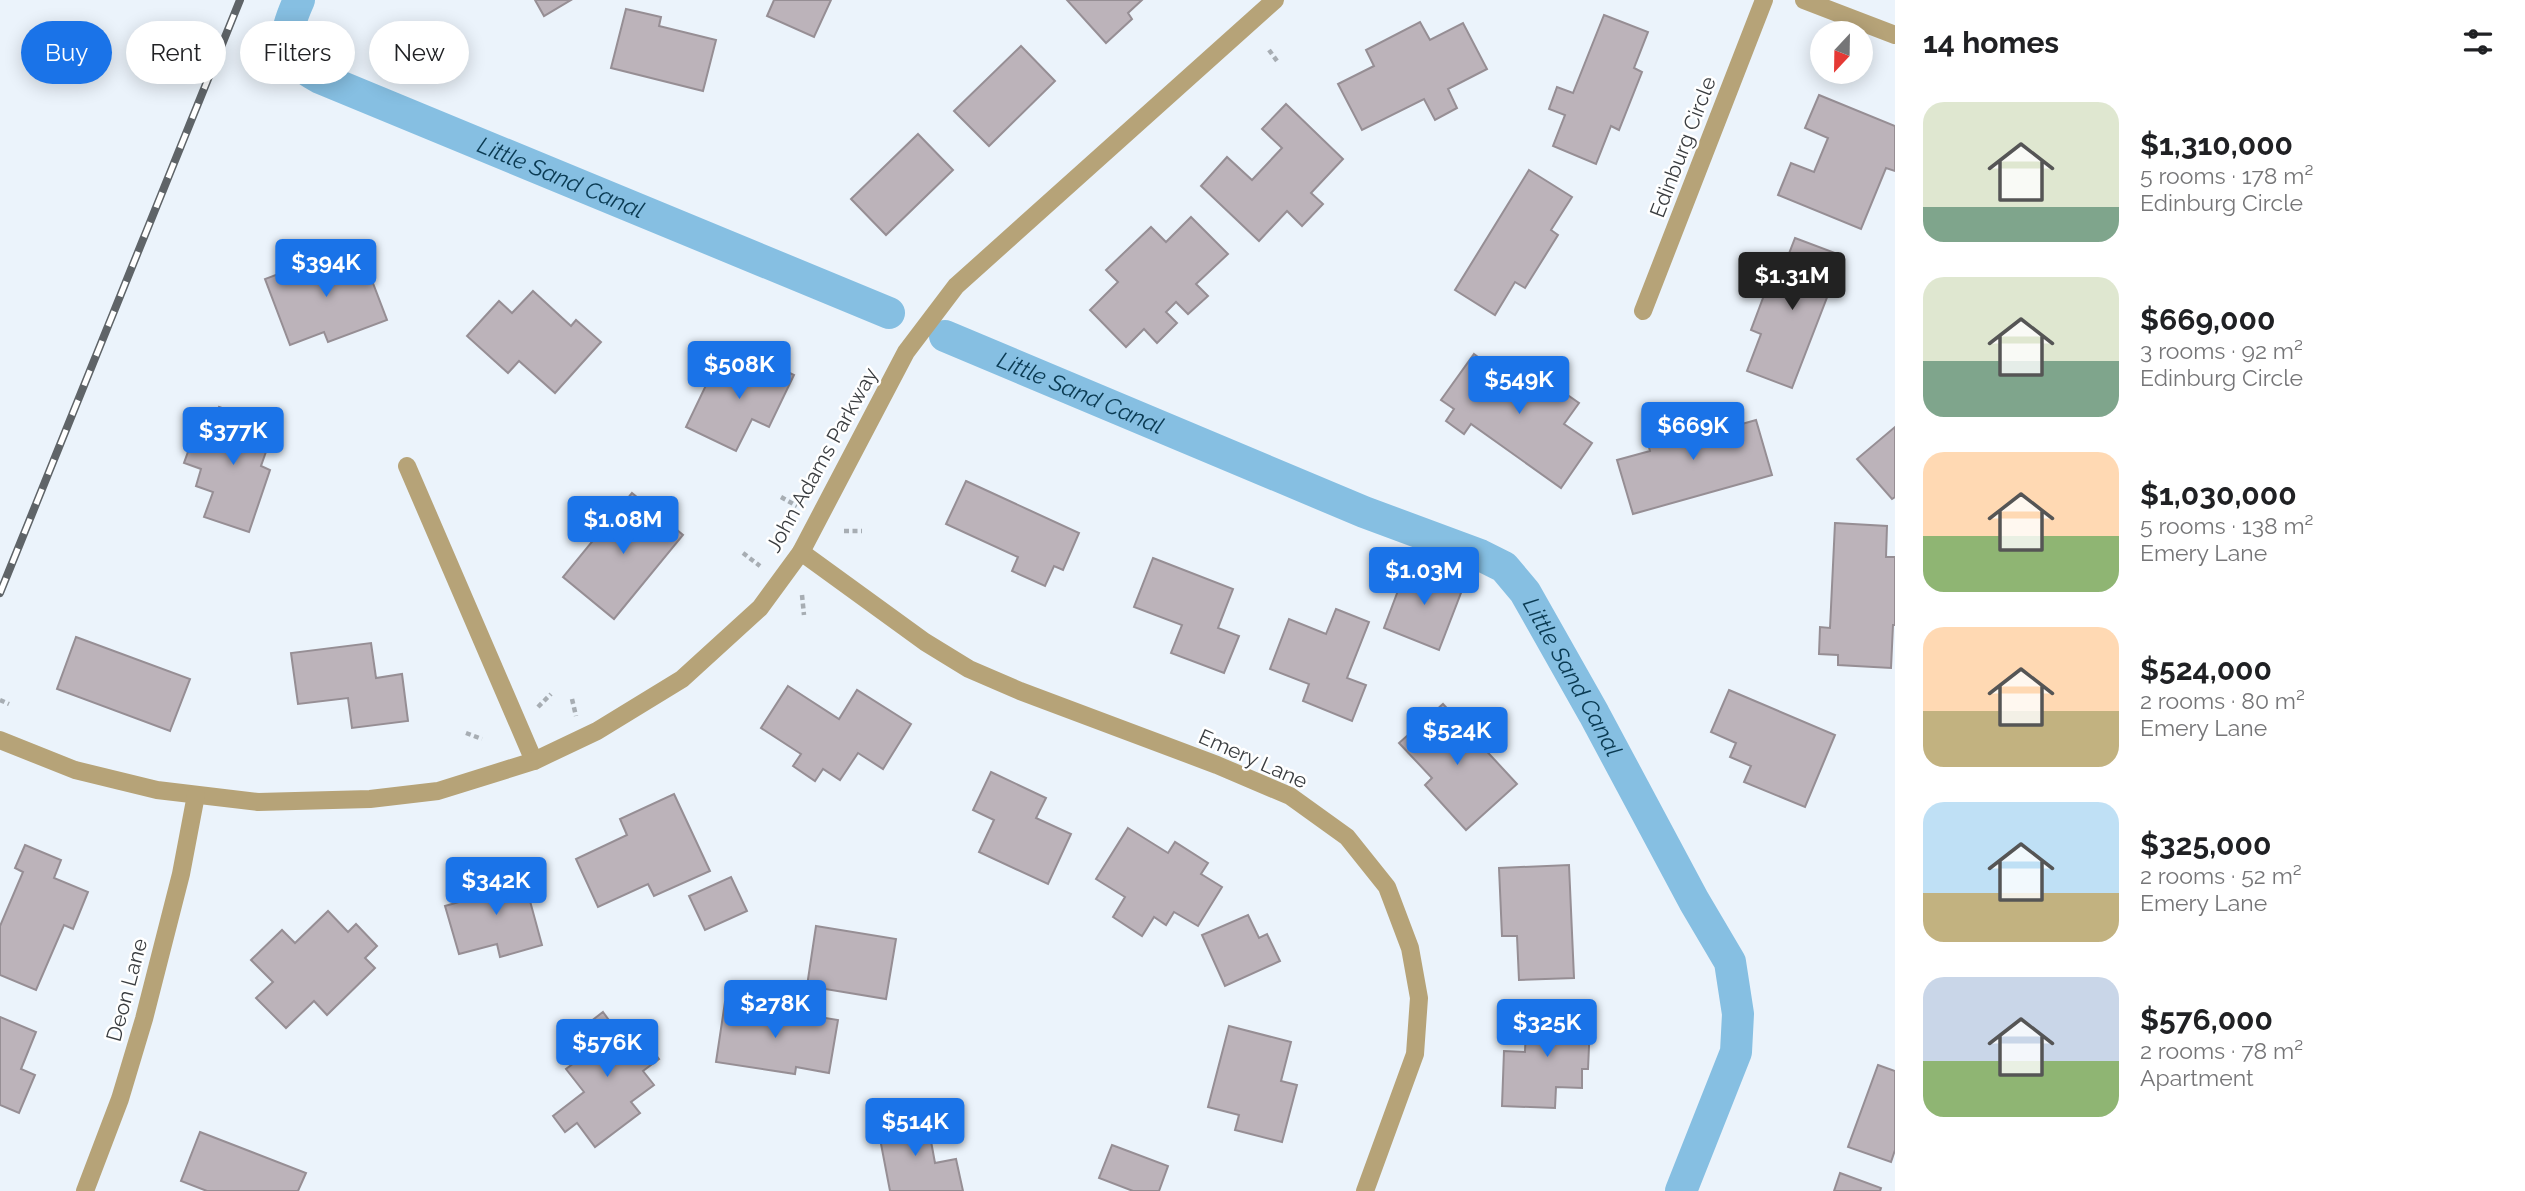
<!DOCTYPE html>
<meta charset="utf-8">
<style>
body{margin:0;font-family:Raleway,sans-serif;background:#f6f6f6;color:#202124;height:100vh;display:flex;flex-direction:column;font-size:26px;white-space:nowrap}
*{box-sizing:border-box;margin:0}
p{font-size:23px;color:#757577}
.icon{flex:none;width:38px;height:38px;fill:none;stroke:currentColor;stroke-width:2;stroke-linecap:round;stroke-linejoin:round}
.map{position:relative;flex:1;overflow:hidden}
.drawer{display:flex;flex-direction:column;background:#fff;width:630px}
.drawer>*{flex:none}
.guide{position:absolute;left:21px;top:21px;width:665px;height:63px;display:flex;gap:14px}
.needle{width:46px;rotate:202deg}
.fabs{position:absolute;left:1810px;top:21px;display:grid;gap:14px}
.fabs a{display:grid;place-items:center;width:63px;height:63px;border-radius:50%;background:#fff;box-shadow:0 4px 18px #0003;font-size:35px}
.price{position:absolute;translate:-50% -60px;padding:0 16px;border-radius:7px;background:#1a73e8;color:#fff;font-size:23px;line-height:46px;filter:drop-shadow(0 2px 4px #0008)}
.price::after{content:'';position:absolute;left:50%;top:42px;width:21px;height:16px;margin-left:-10px;background:inherit;clip-path:polygon(0 0,100% 0,50% 100%)}
.price.current{background:#222;color:#fff}
ul{padding:0;list-style:none}
li{display:flex;align-items:center;gap:21px;height:175px;padding:0 28px}
li span{display:grid;place-items:center;flex:none;width:196px;height:140px;border-radius:21px;color:#555}
li>.icon{margin-inline-start:auto}
span .icon{width:84px;height:84px;fill:#fffc;stroke-width:1}
li b{font-size:30px}
h2{display:flex;justify-content:space-between;align-items:center;height:84px;padding:0 28px;font-size:30px}
.tag{padding:0 24px;border-radius:32px;background:#fff;box-shadow:0 4px 18px #0003;font-size:24px;line-height:63px}
.tag.current{background:#1a73e8;color:#fff}
main{display:flex;flex:1;min-height:0}
.map>svg:first-child{display:block}
.lines{fill:none;stroke-linecap:round;stroke-linejoin:round}
.canal{stroke:#86bfe2;stroke-width:32}
.building{fill:#bcb3ba;stroke:#968e94;stroke-width:2}
.path{stroke:#a7adb3;stroke-width:4.5;stroke-dasharray:5 3.5;stroke-linecap:butt}
.street{stroke:#b6a378;stroke-width:18}
.rail-casing{stroke:#5f6468;stroke-width:8}
.rail{stroke:#fff;stroke-width:5;stroke-dasharray:16;stroke-linecap:butt}
.labels{text-anchor:middle;stroke-width:5;stroke-linejoin:round;paint-order:stroke}
.street-label{font-size:21px;fill:#3a3d40;stroke:#fff}
.water-label{font-size:23px;font-style:italic;fill:#0a3a52;stroke:#fff}
</style>
<main>
<div class="map">
<svg width="1895" height="1191" viewBox="0 0 1895 1191">
<rect width="100%" height="100%" fill="#ebf3fb"/>
<g class="lines">
<!-- canal -->
<g class="canal">
<path id="s1" d="M299,0c-17,38 -19,56 21,78l569,235"/>
<path id="s2" d="M945,336l419,176 116,43 24,12 21,25 69,122 100,187 36,61 8,52 -2,38 -55,139"/>
</g>
</g>
<!-- building -->
<g class="building">
<polygon points="535,0 571,0 544,16"/>
<polygon points="774,0 831,0 814,37 767,16"/>
<polygon points="1067,0 1142,0 1128,13 1132,19 1106,43"/>
<polygon points="626,9 661,17 659,26 716,40 703,91 611,68"/>
<polygon points="1604,15 1648,32 1634,68 1642,72 1619,130 1611,126 1596,164 1553,146 1565,115 1549,109 1557,87 1573,93"/>
<polygon points="1420,22 1430,40 1463,23 1487,69 1448,89 1457,108 1435,120 1424,99 1362,130 1338,84 1374,66 1366,50"/>
<polygon points="1021,46 1055,81 989,146 954,111"/>
<polygon points="1819,95 1895,126 1895,171 1886,168 1861,229 1778,195 1791,163 1814,172 1828,138 1805,128"/>
<polygon points="1286,104 1343,159 1311,193 1323,204 1302,226 1287,211 1259,241 1201,186 1227,157 1252,180 1282,148 1262,129"/>
<polygon points="918,134 953,170 886,235 851,199"/>
<polygon points="1529,170 1572,197 1551,230 1558,235 1525,288 1515,282 1495,315 1455,290"/>
<polygon points="1191,217 1228,254 1196,284 1208,296 1188,314 1176,302 1166,312 1177,323 1157,343 1144,329 1126,347 1090,310 1118,282 1106,270 1151,227 1166,242"/>
<polygon points="1795,238 1843,256 1792,388 1747,371 1761,334 1751,330 1772,274 1780,277"/>
<polygon points="337,252 341,264 363,257 387,320 328,342 324,332 290,345 265,279"/>
<polygon points="533,291 571,326 576,320 601,342 555,393 519,361 508,373 467,336 499,301 512,313"/>
<polygon points="1474,354 1507,378 1519,361 1579,403 1564,424 1592,443 1561,488 1471,424 1464,434 1446,421 1454,409 1441,400"/>
<polygon points="719,358 750,373 758,358 794,375 769,427 752,419 736,451 686,427"/>
<polygon points="219,407 275,426 261,466 270,470 249,532 204,517 213,492 196,486 201,469 184,463 193,438 207,443"/>
<polygon points="1711,411 1717,431 1756,420 1772,475 1633,514 1617,460 1650,451 1644,430"/>
<polygon points="1895,427 1895,497 1892,499 1857,459"/>
<polygon points="966,481 1079,533 1063,570 1054,566 1045,586 1012,571 1018,557 946,524"/>
<polygon points="632,493 683,535 614,619 563,577"/>
<polygon points="1835,523 1887,526 1886,557 1895,557 1895,625 1893,625 1891,668 1838,665 1838,655 1819,654 1820,627 1830,628"/>
<polygon points="1153,558 1233,589 1218,628 1239,636 1224,673 1171,653 1182,625 1134,607"/>
<polygon points="1408,564 1464,585 1439,650 1384,628"/>
<polygon points="1336,609 1369,622 1347,678 1366,685 1352,721 1303,701 1309,684 1270,669 1289,619 1326,634"/>
<polygon points="76,637 190,679 170,731 57,689"/>
<polygon points="371,643 376,678 402,674 408,721 352,728 348,698 298,704 291,653"/>
<polygon points="788,686 839,719 857,690 911,724 883,769 858,753 840,780 823,769 815,781 793,766 801,754 761,728"/>
<polygon points="1729,690 1835,735 1805,807 1744,782 1751,766 1730,757 1736,743 1711,732"/>
<polygon points="1443,704 1517,784 1466,830 1425,785 1432,778 1399,743"/>
<polygon points="991,772 1046,798 1036,818 1071,834 1048,884 979,852 994,820 973,810"/>
<polygon points="674,794 710,871 654,896 648,884 598,907 576,859 627,835 620,819"/>
<polygon points="1128,828 1168,853 1175,842 1208,863 1201,874 1222,887 1198,926 1174,912 1166,925 1154,917 1142,936 1113,917 1125,897 1096,879"/>
<polygon points="25,845 61,860 54,878 88,892 73,929 64,925 36,990 0,975 0,926 23,872 15,868"/>
<polygon points="1569,865 1574,978 1519,980 1517,936 1502,936 1499,868"/>
<polygon points="521,868 542,945 500,957 497,944 459,954 445,906 483,895 479,880"/>
<polygon points="731,877 747,911 705,930 689,896"/>
<polygon points="328,911 348,932 356,924 377,946 365,958 375,968 327,1015 314,1001 286,1028 256,998 273,982 251,960 282,930 295,943"/>
<polygon points="1248,915 1259,938 1267,934 1280,961 1225,986 1202,935"/>
<polygon points="816,926 896,939 886,999 807,986"/>
<polygon points="725,1002 838,1020 829,1073 796,1067 795,1074 716,1062"/>
<polygon points="1536,1006 1581,1008 1580,1023 1590,1024 1588,1069 1582,1069 1582,1088 1556,1087 1555,1108 1502,1106 1504,1051 1525,1052 1526,1026 1535,1026"/>
<polygon points="603,1012 619,1034 632,1024 659,1059 643,1071 654,1085 631,1102 640,1113 595,1147 577,1123 565,1132 553,1116 584,1092 566,1069 582,1057 569,1038"/>
<polygon points="0,1017 36,1032 21,1069 35,1075 19,1113 0,1105"/>
<polygon points="1229,1026 1291,1042 1281,1081 1297,1085 1282,1142 1235,1130 1239,1115 1208,1107"/>
<polygon points="1878,1065 1895,1071 1895,1150 1891,1162 1848,1147"/>
<polygon points="926,1114 935,1163 956,1159 963,1191 890,1191 877,1123"/>
<polygon points="200,1132 306,1173 298,1191 207,1191 181,1181"/>
<polygon points="1112,1145 1168,1166 1159,1191 1133,1191 1099,1178"/>
<polygon points="1840,1173 1881,1188 1880,1191 1834,1191"/>
</g>
<g class="lines">
<!-- path -->
<g class="path">
<polyline points="1269,50 1277,61"/>
<polyline points="781,497 797,506"/>
<polyline points="844,531 862,531"/>
<polyline points="743,553 760,566"/>
<polyline points="802,595 804,615"/>
<polyline points="572,699 576,716"/>
<polyline points="0,700 9,704"/>
<polyline points="538,707 551,694"/>
<polyline points="466,733 482,739"/>
</g>
<!-- street -->
<g class="street">
<polyline points="1804,0 1895,35"/>
<polyline points="1643,311 1764,0"/>
<polyline points="407,466 534,761"/>
<polyline points="801,552 925,642 969,669 1020,691 1217,765 1290,796 1347,837 1387,887 1410,948 1419,998 1415,1054 1365,1191"/>
<polyline points="0,740 75,770 157,790 258,802 370,799 438,791 534,761 597,731 682,679 760,608 801,552 906,352 956,286 1275,0"/>
<polyline points="85,1191 120,1099 144,1019 181,874 196,795"/>
</g>
<!-- rail casing -->
<g class="rail-casing">
<polyline id="rail" points="0,593 240,0"/>
</g>
<!-- rail -->
<use href="#rail" class="rail"/>
</g>
<g class="labels">
<!-- street labels -->
<g class="street-label">
<text transform="translate(1683 147) rotate(-69)" y="7">Edinburg Circle</text>
<text transform="translate(822 460) rotate(-61)" y="7">John Adams Parkway</text>
<text transform="translate(1253 759) rotate(24)" y="7">Emery Lane</text>
<text transform="translate(127 990) rotate(-75)" y="7">Deon Lane</text>
</g>
<!-- water labels -->
<g class="water-label">
<text dy="8" stroke="none"><textPath href="#s1" startOffset="355">Little Sand Canal</textPath></text>
<text dy="8" stroke="none"><textPath href="#s2" startOffset="147">Little Sand Canal</textPath></text>
<text dy="8" stroke="none"><textPath href="#s2" startOffset="735">Little Sand Canal</textPath></text>
</g>
</g>
</svg>
<div class="fabs">
<a><svg class="needle" viewBox="-14 -14 28 28"><path d="M0-13l5 13h-10z" fill="#e53935"/><path d="M0 13l5-13h-10z" fill="#757577"/></svg></a>
</div>
<b class="price" style="left:326px;top:299px">$394K</b>
<b class="price current" style="left:1792px;top:312px">$1.31M</b>
<b class="price" style="left:739px;top:401px">$508K</b>
<b class="price" style="left:1519px;top:416px">$549K</b>
<b class="price" style="left:1693px;top:462px">$669K</b>
<b class="price" style="left:233px;top:467px">$377K</b>
<b class="price" style="left:623px;top:556px">$1.08M</b>
<b class="price" style="left:1424px;top:607px">$1.03M</b>
<b class="price" style="left:1457px;top:767px">$524K</b>
<b class="price" style="left:496px;top:917px">$342K</b>
<b class="price" style="left:775px;top:1040px">$278K</b>
<b class="price" style="left:1547px;top:1059px">$325K</b>
<b class="price" style="left:607px;top:1079px">$576K</b>
<b class="price" style="left:915px;top:1158px">$514K</b>
<div class="guide">
<a class="tag current">Buy</a>
<a class="tag">Rent</a>
<a class="tag">Filters</a>
<a class="tag">New</a>
</div>
</div>
<section class="drawer">
<h2>14 homes<svg class="icon" aria-label="filters" viewBox="0 0 24 24"><path d="M4 7h16M4 17h16"/><circle cx="9" cy="7" r="2"/><circle cx="15" cy="17" r="2"/></svg></h2>
<ul>
<li><span style="background:linear-gradient(#dfe7d0 75%,#7fa58c 0)"><svg class="icon" aria-label="home" viewBox="0 0 24 24"><path d="M3 11l9-7 9 7M6 9v11h12V9"/></svg></span><div><b>$1,310,000</b><p>5 rooms · 178 m²</p><p>Edinburg Circle</p></div></li>
<li><span style="background:linear-gradient(#dfe7d0 60%,#7fa58c 0)"><svg class="icon" aria-label="home" viewBox="0 0 24 24"><path d="M3 11l9-7 9 7M6 9v11h12V9"/></svg></span><div><b>$669,000</b><p>3 rooms · 92 m²</p><p>Edinburg Circle</p></div></li>
<li><span style="background:linear-gradient(#ffd9b3 60%,#8fb573 0)"><svg class="icon" aria-label="home" viewBox="0 0 24 24"><path d="M3 11l9-7 9 7M6 9v11h12V9"/></svg></span><div><b>$1,030,000</b><p>5 rooms · 138 m²</p><p>Emery Lane</p></div></li>
<li><span style="background:linear-gradient(#ffd9b3 60%,#c2b280 0)"><svg class="icon" aria-label="home" viewBox="0 0 24 24"><path d="M3 11l9-7 9 7M6 9v11h12V9"/></svg></span><div><b>$524,000</b><p>2 rooms · 80 m²</p><p>Emery Lane</p></div></li>
<li><span style="background:linear-gradient(#bfe0f5 65%,#c2b280 0)"><svg class="icon" aria-label="home" viewBox="0 0 24 24"><path d="M3 11l9-7 9 7M6 9v11h12V9"/></svg></span><div><b>$325,000</b><p>2 rooms · 52 m²</p><p>Emery Lane</p></div></li>
<li><span style="background:linear-gradient(#c9d6e8 60%,#8fb573 0)"><svg class="icon" aria-label="home" viewBox="0 0 24 24"><path d="M3 11l9-7 9 7M6 9v11h12V9"/></svg></span><div><b>$576,000</b><p>2 rooms · 78 m²</p><p>Apartment</p></div></li>
</ul>
</section>
</main>
